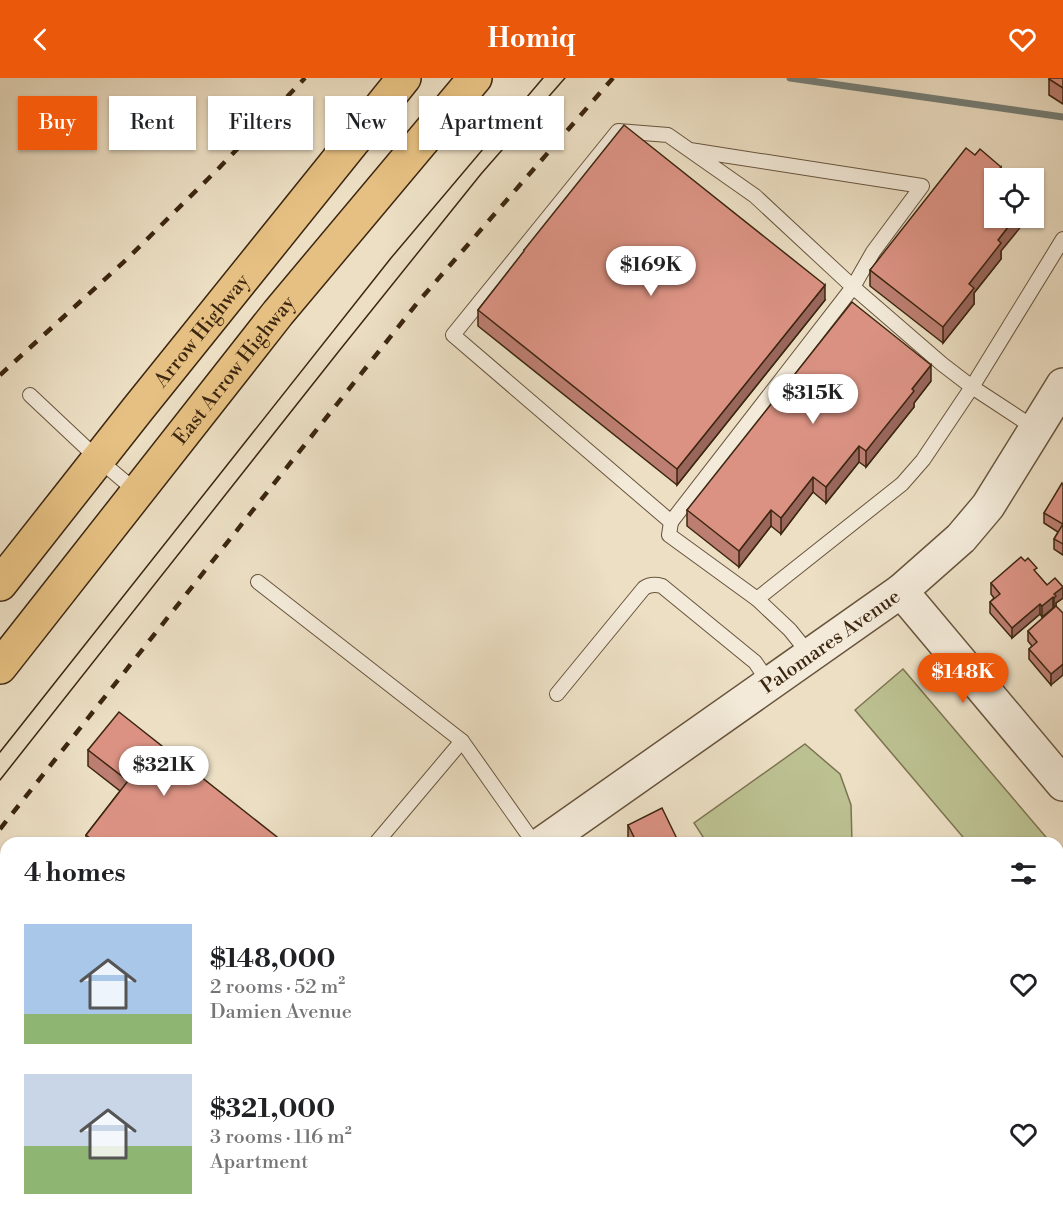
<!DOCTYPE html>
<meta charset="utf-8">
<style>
body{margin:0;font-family:"Libre Bodoni",serif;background:#f2f2f2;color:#202124;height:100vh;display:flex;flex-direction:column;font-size:22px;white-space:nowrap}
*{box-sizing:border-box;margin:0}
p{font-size:20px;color:#757577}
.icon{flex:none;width:33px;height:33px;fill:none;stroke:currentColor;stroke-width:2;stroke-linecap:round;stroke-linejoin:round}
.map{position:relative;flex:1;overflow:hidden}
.side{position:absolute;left:0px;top:759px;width:1064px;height:384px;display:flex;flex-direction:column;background:#fff;border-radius:18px 18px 0 0;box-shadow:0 2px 4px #0004}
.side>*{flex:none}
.top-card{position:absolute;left:18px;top:18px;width:600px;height:54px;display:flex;gap:12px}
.controls{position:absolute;left:984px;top:90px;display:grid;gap:12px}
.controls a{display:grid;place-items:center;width:60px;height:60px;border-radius:0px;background:#fff;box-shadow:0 2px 4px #0004;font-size:30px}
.price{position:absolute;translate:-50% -51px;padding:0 14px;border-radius:21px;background:#fff;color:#222;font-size:20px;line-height:39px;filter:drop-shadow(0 2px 3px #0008)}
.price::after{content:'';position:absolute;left:50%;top:36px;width:18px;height:14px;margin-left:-9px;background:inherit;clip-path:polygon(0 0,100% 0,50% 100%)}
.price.current{background:#ea580c;color:#fff}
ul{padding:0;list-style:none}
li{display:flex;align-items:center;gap:18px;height:150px;padding:0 24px}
li span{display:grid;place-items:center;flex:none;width:168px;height:120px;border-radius:0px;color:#555}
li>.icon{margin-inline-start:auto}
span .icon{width:72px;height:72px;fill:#fffc;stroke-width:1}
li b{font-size:26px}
h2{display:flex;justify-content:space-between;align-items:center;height:72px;padding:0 24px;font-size:26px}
.tag{padding:0 21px;border-radius:0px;background:#fff;box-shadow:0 2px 4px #0004;font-size:21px;line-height:54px}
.tag.current{background:#ea580c;color:#fff}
header{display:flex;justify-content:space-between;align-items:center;height:78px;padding:0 24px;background:#ea580c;color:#fff;font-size:27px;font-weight:700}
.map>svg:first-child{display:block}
.green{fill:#bcc191;stroke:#7c7450;stroke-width:1.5}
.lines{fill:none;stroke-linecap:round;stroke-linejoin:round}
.stream{stroke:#767f78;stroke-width:7}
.service-casing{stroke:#68543d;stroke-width:16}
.tertiary-casing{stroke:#68543d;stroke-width:36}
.primary-casing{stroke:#3c2610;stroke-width:36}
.service{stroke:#f3ead9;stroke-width:14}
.tertiary{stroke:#f3ead9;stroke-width:33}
.primary{stroke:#e6c082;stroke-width:33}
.tram{stroke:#3c2610;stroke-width:1.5}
.rail{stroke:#3c2610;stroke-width:4.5;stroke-dasharray:10 10;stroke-linecap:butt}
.wall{fill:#bc7e71;stroke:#3c2610;stroke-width:1.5}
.shaded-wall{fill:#99665c;stroke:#3c2610;stroke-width:1.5}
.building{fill:#db9283;stroke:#3c2610;stroke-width:1.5}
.labels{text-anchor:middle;stroke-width:5;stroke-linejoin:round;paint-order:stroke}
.street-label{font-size:20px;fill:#3c2610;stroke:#f3ead9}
</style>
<header><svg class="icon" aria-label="back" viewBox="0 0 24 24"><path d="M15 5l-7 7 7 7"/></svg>Homiq<svg class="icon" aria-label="heart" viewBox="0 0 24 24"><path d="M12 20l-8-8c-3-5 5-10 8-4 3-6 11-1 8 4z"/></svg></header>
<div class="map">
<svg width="1063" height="1143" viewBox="0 0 1063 1143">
<rect width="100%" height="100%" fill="#ecdfc4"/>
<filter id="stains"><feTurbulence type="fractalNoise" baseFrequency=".00333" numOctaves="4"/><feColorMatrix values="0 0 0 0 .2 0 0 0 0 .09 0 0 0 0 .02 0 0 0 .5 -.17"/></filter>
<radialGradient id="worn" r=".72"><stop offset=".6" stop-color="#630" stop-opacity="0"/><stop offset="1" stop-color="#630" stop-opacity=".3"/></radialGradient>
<!-- green -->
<g class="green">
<polygon points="903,591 1051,765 968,765 855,632"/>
<polygon points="805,666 840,696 851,727 852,765 707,765 694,745"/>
<polygon points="371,1137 739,1137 726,1143 374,1143"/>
<polygon points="927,1137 989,1137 994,1143 920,1143"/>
</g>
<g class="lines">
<!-- stream -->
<polyline class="stream" points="790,0 1063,39"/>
<!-- service casing -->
<g class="service-casing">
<g id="service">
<polyline points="690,72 922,108 873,174 853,209 671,444 453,257 618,53 668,57 755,118 853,209 942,286 972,309 1036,351"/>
<polyline points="30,317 98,381 137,414"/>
<polyline points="671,444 669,457 757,521 902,406 923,382 972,309 1063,161"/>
<polyline points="258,504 462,663 534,765"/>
<polyline points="757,521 790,552 810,577"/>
<path d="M557,616l87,-106c6,-4 11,-4 18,-2l88,72 5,4 15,22"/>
<polyline points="376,765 462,663"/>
<polyline points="1058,839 1063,834"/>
<polyline points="0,1056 6,1052"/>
<polyline points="313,1137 320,1143"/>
<polyline points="267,1143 275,1137"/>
</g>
</g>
<!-- tertiary casing -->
<g class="tertiary-casing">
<g id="tertiary">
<polyline points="901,513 1063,706"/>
<path id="s1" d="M543,765l358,-252 60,-53 27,-32 75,-121"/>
<polyline points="4,1143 12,1137"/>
</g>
</g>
<!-- primary casing -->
<g class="primary-casing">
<g id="primary">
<path id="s2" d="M0,506l137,-174 267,-332"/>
<path id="s3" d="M0,589l278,-354 197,-235"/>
</g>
</g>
<!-- service -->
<use href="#service" class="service"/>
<!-- tertiary -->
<use href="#tertiary" class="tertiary"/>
<!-- primary -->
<use href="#primary" class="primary"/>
<!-- tram -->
<g class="tram">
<polyline points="0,674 391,180 543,0"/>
<polyline points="0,702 339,273 481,96 565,0"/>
</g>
<!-- rail -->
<g class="rail">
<polyline points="0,297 128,180 219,90 305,0"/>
<polyline points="0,751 418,224 613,0"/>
</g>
</g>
<!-- wall -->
<g class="wall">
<polygon points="1063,0 1063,26 1049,17 1049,1"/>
<polygon points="975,77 1001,173 1001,181 974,215 974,226 943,265 870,208 870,192"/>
<polygon points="524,172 825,222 677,407 478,248 478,232 524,174"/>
<polygon points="931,303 914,325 914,329 866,389 859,384 826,425 813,414 781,456 771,448 739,489 687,448 687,432"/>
<polygon points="1063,406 1063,477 1054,471 1054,461 1058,454 1044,445 1044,435"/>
<polygon points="1037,496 1047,507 1063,520 1056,525 1051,607 1029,581 1029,571 1032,568 1028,563 1028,553 1053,531 1053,530 1042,539 1040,536 1012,560 990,535 990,524 994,520 991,516 991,505"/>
<polygon points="88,672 277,765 86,765 86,757 120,713 88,688"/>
<polygon points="628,747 679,765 629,765 628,763"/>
<polygon points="1063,925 1063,990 1058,984 1058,930"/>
</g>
<!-- shaded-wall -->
<g class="shaded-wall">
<polygon points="1001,89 1001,100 997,94"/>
<polygon points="1015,140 1028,140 1001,173 1001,181 974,215 974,226 943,265 943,249 969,206 998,162"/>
<polygon points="825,207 825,222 677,407 677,391"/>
<polygon points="931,287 931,303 914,325 914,329 866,389 866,373 912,311"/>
<polygon points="859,368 859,384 826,425 826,409"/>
<polygon points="813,399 813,414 781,456 781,440"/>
<polygon points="771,432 771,448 739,489 739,473"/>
<polygon points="1063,509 1063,520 1056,525 1056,529 1054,531 1054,516"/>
<polygon points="1053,519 1053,530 1042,539 1042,528"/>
<polygon points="1040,526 1040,536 1012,560 1012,550"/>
<polygon points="1063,586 1063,597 1051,607 1051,596"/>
<polygon points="6,964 6,980 0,987 0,971"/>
</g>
<!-- building -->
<g class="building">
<polygon points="1050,0 1063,0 1063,10 1049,1"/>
<polygon points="624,47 825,207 677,391 478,232 524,173 524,172"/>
<polygon points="966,70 975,77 980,71 1001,89 997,94 1005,100 994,100 994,140 1015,140 998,162 1001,165 969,206 974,210 943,249 870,192"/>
<polygon points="852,224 931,287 912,311 914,313 866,373 859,368 826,409 813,399 781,440 771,432 739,473 687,432"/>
<polygon points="1062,405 1063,406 1063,466 1054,461 1063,446 1044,435"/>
<polygon points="1021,479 1025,483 1028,480 1037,490 1034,492 1047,507 1055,500 1063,509 1054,516 1056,518 1054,520 1053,519 1042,528 1040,526 1012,550 990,524 1000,516 991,505"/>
<polygon points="1056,528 1063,535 1063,586 1051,596 1029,571 1037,564 1028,553"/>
<polygon points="119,634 277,759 273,765 96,765 86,757 128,703 88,672"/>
<polygon points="662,730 679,765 637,765 628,747"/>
<polygon points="6,824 6,964 0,971 0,832"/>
<polygon points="1063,925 1063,970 1058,963 1058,930"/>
</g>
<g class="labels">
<!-- street labels -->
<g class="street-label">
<text dy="7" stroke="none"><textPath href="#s2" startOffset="324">Arrow Highway</textPath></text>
<text dy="7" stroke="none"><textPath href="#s3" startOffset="378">East Arrow Highway</textPath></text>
<text dy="7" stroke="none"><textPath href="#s1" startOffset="351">Palomares Avenue</textPath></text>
</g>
</g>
<rect width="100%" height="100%" filter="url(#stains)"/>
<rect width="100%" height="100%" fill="url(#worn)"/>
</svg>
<div class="controls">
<a><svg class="icon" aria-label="locate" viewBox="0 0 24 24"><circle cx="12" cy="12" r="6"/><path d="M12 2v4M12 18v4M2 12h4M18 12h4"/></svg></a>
</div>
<b class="price" style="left:651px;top:219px">$169K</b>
<b class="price" style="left:813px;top:347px">$315K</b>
<b class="price current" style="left:963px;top:626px">$148K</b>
<b class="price" style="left:164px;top:719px">$321K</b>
<div class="top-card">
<a class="tag current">Buy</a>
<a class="tag">Rent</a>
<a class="tag">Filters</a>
<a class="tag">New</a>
<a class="tag">Apartment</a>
</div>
<section class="side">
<h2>4 homes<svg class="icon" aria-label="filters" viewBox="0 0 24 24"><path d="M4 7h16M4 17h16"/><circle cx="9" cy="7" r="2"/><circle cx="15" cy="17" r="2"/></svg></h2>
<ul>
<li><span style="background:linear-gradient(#a9c7e8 75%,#8fb573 0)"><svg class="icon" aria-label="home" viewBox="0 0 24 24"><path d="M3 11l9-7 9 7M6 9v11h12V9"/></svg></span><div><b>$148,000</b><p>2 rooms · 52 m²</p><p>Damien Avenue</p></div><svg class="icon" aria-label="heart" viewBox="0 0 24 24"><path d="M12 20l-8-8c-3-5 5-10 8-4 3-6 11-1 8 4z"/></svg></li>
<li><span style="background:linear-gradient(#c9d6e8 60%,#8fb573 0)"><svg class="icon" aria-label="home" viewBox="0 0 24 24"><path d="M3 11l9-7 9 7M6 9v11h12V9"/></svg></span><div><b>$321,000</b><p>3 rooms · 116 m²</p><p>Apartment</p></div><svg class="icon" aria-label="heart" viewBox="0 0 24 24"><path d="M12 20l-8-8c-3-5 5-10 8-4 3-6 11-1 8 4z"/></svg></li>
</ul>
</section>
</div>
